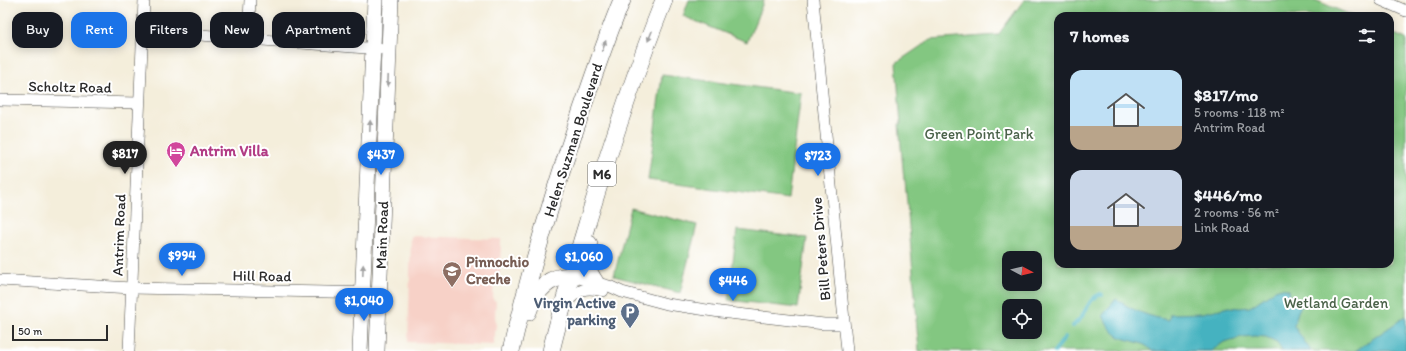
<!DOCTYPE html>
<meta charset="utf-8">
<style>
body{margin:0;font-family:Itim,sans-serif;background:#242831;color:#f1f3f6;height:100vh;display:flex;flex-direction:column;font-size:15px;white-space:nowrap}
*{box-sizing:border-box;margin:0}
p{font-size:13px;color:#9ea1a6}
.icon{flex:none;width:22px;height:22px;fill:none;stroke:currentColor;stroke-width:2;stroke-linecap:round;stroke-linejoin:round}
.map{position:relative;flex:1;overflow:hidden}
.side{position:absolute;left:1054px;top:12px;width:340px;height:256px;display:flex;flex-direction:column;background:#171b24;border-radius:12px;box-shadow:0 2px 10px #0003}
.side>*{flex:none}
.top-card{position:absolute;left:12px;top:12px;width:380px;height:36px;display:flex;gap:8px}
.needle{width:26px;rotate:97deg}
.buttons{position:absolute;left:1002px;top:251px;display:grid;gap:8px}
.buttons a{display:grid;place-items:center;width:40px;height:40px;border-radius:8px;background:#171b24;box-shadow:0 2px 10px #0003;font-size:20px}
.scale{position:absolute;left:12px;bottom:10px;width:96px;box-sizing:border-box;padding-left:4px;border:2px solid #2b2b2b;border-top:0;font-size:11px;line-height:14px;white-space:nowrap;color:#2b2b2b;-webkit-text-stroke:3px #fff;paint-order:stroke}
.price{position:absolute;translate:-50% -34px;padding:0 9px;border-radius:14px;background:#1a73e8;color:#fff;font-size:13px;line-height:26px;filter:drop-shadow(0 1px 2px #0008)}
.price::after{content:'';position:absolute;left:50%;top:24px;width:12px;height:9px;margin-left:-6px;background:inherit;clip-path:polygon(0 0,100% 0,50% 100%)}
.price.current{background:#222;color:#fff}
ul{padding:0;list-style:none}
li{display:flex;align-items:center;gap:12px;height:100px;padding:0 16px}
li span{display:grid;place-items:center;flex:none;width:112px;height:80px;border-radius:12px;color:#555}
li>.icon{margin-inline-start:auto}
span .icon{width:48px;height:48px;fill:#fffc;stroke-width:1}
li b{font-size:17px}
h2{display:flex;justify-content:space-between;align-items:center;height:48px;padding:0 16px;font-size:17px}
.tag{padding:0 14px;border-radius:12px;background:#171b24;box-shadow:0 2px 10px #0003;font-size:14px;line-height:36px}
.tag.current{background:#1a73e8;color:#fff}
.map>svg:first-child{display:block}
.built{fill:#f7d1c7}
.green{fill:#83c781;stroke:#577956;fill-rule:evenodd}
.water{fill:#44b2c0;stroke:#386e76}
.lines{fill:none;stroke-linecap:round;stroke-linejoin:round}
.stream{stroke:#44b2c0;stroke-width:4}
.minor-casing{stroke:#494845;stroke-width:12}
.secondary-casing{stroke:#494845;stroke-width:16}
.primary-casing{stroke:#494845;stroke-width:18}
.minor{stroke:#fff;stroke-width:11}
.secondary{stroke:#fff;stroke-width:15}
.primary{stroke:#fff;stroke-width:17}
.oneway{fill:#a0a0a0}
.labels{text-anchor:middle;stroke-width:4;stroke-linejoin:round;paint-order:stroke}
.shield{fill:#fff;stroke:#6b6b6b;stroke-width:1}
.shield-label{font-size:14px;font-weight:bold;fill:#2b2b2b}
.street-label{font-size:15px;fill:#2b2b2b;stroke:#fff}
.park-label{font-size:15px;fill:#4a6249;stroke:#fff}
.hotel-label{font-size:15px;font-weight:bold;fill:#b23c85;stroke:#fff;text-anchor:start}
.education-label{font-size:15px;font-weight:bold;fill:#785e54;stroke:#fff;text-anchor:start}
.service-label{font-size:15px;font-weight:bold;fill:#4e5e75;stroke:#fff;text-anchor:end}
</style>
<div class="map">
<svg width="1406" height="351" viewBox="0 0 1406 351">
<rect width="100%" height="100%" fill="#fff"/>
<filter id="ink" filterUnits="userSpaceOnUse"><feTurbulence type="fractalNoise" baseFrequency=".025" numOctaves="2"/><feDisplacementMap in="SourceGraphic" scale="8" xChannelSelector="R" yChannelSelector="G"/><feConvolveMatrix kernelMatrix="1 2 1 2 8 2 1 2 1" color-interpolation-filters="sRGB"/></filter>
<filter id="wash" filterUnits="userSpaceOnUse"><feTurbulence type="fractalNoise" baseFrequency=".012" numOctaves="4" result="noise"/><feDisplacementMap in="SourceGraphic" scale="16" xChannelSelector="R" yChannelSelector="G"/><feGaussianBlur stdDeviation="0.9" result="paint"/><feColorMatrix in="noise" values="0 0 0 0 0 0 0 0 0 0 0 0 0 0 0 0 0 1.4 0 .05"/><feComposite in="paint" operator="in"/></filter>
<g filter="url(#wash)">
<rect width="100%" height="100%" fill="#f4eedb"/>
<!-- built -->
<polygon class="built" points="411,236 501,239 500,272 497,276 494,276 493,300 496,301 495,315 496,326 493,345 408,342"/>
<!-- green -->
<g class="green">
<polygon points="689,0 764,0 747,42 683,16"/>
<path d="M1024,0h291l38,16h-295v248h332v-232l16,7v312h-487l-3,-32h1l-12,-139h-1l-5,-56h2l-5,-61 34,-23 68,-5zM1009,258h26v26h-26zM1009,306h26v26h-26z"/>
<polygon points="662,75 801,93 788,199 648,180"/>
<polygon points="631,208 697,225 680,293 614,276"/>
<polygon points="737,230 807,238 798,308 728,300"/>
</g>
<!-- water -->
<g class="water">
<path d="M1282,288l7,2 1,6 14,4 -6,12 -4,14 17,25h-29l-5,-9 -11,-5 -11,-1 -13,1 -18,5 -13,9h-59c-8,-10 -22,-9 -32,-14 -8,-4 -14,-14 -17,-22l13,-16c16,11 33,18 53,21l1,-6 32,-1 27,-6 11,1 10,-1 25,-17z"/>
<polygon points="1406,316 1406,351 1355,351"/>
</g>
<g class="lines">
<!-- stream -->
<g class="stream">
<path d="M1073,326c3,-3 7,-6 9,-10 6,-9 8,-18 19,-22l1,1"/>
<polyline points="1055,351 1065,337"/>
</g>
</g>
</g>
<g filter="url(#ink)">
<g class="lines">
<!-- minor casing -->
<g class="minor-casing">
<g id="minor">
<polyline points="813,0 847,351"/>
<polyline points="1381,0 1406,11"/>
<polyline points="142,30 248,39 379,49"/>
<polyline points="248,39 250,0"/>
<polyline points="0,100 139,103"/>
<polyline points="571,276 609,286 622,292 667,304 720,312 824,324 843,324"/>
<polyline points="0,280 131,288 379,293"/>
<path d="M565,304c13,-14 19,-18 38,-13"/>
<polyline points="129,351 144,0"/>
</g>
</g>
<!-- secondary casing -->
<g class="secondary-casing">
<g id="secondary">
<polyline points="360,351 375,0"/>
<polyline points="377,351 391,0"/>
</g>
</g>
<!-- primary casing -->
<g class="primary-casing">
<g id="primary">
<path d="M589,244c-5,17 -4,23 6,38"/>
<path d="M528,312c7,-21 20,-36 43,-36"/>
<path d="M511,351c19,-82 44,-163 71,-242 13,-37 25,-73 40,-109"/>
<path d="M551,351c11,-46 25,-91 39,-137 22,-72 46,-144 74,-214"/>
</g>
</g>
<!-- minor -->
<use href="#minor" class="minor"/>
<!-- secondary -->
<use href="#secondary" class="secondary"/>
<!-- primary -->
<use href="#primary" class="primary"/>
</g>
<!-- one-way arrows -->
<defs><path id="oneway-solid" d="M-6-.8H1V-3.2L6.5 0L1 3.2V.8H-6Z"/></defs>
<g class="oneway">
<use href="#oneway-solid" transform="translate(650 36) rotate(112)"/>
<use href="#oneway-solid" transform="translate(604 46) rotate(-71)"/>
<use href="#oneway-solid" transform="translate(388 81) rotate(92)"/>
<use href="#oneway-solid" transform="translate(370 126) rotate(-88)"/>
<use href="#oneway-solid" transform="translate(363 270) rotate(-88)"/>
</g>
</g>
<!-- icons -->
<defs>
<g id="hotel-pin" transform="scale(1)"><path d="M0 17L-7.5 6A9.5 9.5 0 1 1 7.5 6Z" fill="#d1479c" stroke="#fff"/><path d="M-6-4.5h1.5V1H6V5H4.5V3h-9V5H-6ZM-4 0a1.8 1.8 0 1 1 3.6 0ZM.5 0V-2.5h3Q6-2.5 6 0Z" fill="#fff"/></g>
<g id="school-pin" transform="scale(1)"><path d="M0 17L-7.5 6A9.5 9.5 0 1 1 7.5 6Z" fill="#8d6e63" stroke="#fff"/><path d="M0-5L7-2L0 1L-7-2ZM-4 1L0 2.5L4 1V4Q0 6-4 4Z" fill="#fff"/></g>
<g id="parking-pin" transform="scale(1)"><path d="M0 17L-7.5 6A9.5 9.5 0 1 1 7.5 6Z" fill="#5c6f8a" stroke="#fff"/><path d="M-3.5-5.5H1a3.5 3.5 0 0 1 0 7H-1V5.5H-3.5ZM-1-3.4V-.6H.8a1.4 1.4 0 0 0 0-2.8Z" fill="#fff"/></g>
</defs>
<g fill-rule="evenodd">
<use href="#hotel-pin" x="176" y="151"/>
<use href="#school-pin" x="452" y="271"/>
<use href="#parking-pin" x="630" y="312"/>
</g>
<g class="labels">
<!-- shield labels -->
<rect class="shield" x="588" y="162" width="28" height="24" rx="3"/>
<g class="shield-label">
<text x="602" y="179">M6</text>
</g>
<!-- street labels -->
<g class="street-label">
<text transform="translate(70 87) rotate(1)" y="5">Scholtz Road</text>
<text transform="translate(573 140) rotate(-72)" y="5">Helen Suzman Boulevard</text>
<text transform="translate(119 235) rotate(-88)" y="5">Antrim Road</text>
<text transform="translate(382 235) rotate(-88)" y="5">Main Road</text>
<text transform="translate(821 249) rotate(-95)" y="5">Bill Peters Drive</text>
<text transform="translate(262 276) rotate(1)" y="5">Hill Road</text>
</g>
<!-- park labels -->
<g class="park-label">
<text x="979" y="139">Green Point Park</text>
<text x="1336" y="308">Wetland Garden</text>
</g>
<!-- hotel labels -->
<g class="hotel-label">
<text x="190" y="156">Antrim Villa</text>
</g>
<!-- education labels -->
<g class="education-label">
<text x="466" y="267">Pinnochio<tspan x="466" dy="17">Creche</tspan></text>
</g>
<!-- service labels -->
<g class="service-label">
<text x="616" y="308">Virgin Active<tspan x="616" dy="17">parking</tspan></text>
</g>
</g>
</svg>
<div class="buttons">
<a><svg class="needle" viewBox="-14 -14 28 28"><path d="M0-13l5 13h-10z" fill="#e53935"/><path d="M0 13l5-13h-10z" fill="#9ea1a6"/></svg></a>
<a><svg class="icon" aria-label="locate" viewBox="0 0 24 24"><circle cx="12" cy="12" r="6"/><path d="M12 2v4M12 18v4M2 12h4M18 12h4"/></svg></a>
</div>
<div class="scale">50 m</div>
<b class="price current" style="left:125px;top:175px">$817</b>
<b class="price" style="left:381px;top:176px">$437</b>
<b class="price" style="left:818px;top:177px">$723</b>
<b class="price" style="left:182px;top:277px">$994</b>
<b class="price" style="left:584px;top:278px">$1,060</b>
<b class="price" style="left:733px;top:302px">$446</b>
<b class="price" style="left:364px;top:322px">$1,040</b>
<div class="top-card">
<a class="tag">Buy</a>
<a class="tag current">Rent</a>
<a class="tag">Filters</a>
<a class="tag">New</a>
<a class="tag">Apartment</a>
</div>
<section class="side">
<h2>7 homes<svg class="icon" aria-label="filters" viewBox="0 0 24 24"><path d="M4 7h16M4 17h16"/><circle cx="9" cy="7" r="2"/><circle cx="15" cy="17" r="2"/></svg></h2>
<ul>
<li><span style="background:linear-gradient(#bfe0f5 70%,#b9a48a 0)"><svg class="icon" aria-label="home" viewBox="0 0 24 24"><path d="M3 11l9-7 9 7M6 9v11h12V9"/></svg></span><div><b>$817/mo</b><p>5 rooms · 118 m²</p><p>Antrim Road</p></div></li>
<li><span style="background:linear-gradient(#c9d6e8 70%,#b9a48a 0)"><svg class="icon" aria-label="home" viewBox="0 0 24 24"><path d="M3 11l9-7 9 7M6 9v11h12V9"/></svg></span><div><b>$446/mo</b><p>2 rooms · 56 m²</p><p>Link Road</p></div></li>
</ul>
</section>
</div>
